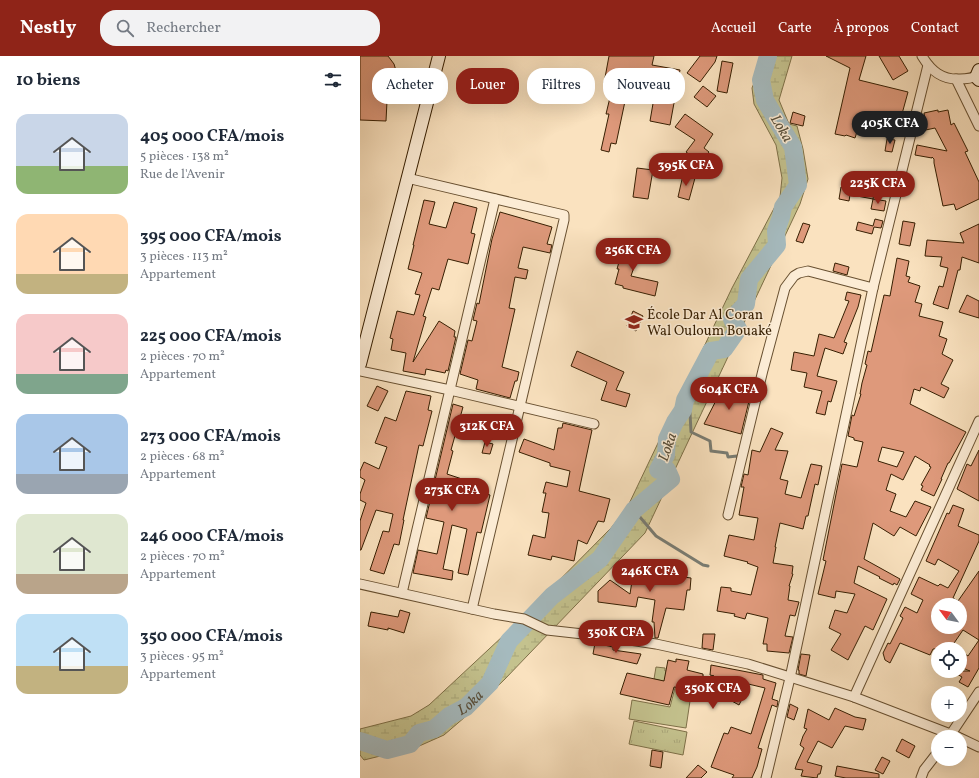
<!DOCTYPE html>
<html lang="fr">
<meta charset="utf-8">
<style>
body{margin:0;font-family:Vollkorn,serif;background:#f2f2f3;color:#1f2937;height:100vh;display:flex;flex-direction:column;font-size:15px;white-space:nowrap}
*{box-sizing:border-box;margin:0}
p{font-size:13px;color:#747a83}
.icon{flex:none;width:22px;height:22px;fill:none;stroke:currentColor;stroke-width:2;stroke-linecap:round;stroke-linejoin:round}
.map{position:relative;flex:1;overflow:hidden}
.details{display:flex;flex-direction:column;background:#fff;width:360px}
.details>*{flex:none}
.top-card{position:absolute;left:12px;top:12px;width:380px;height:36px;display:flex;gap:8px}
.needle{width:26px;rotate:302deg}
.buttons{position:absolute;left:571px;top:542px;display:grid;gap:8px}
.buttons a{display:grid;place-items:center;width:36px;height:36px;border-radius:50%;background:#fff;box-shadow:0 4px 16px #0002;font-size:20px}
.price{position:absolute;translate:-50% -34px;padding:0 9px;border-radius:14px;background:#8f2418;color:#fff;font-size:13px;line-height:26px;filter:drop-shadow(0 1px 2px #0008)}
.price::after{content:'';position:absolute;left:50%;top:24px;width:12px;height:9px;margin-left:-6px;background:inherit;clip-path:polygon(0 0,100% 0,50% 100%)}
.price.current{background:#222;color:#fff}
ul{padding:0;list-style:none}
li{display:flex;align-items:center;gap:12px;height:100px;padding:0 16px}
li span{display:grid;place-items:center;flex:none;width:112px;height:80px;border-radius:12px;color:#555}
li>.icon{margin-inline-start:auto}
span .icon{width:48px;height:48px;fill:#fffc;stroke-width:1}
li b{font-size:17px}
h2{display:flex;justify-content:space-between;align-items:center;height:48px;padding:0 16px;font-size:17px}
.chip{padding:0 14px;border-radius:16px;background:#fff;box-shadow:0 4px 16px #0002;font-size:14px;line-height:36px}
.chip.current{background:#8f2418;color:#fff}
header{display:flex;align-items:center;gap:24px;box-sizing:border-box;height:56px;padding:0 20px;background:#8f2418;color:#fff}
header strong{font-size:19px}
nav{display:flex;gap:22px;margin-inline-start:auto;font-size:14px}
.search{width:280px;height:36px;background:#f2f2f3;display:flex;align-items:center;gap:10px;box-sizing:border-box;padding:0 14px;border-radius:16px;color:#747a83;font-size:15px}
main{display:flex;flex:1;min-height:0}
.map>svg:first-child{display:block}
.green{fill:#c4c28e;stroke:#7e7048}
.wetland{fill:url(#wetland-marsh);stroke:#7e7048}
.park{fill:url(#park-tufts);stroke:#7e7048}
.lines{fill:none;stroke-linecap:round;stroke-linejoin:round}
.stream{stroke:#797c73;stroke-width:3}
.river{stroke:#a5babe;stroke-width:18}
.building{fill:#de997b;stroke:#371f02;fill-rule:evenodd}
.street-casing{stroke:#685031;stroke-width:11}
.secondary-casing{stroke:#371f02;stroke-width:14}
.street{stroke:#fcecd5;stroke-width:9}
.secondary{stroke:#fcecd5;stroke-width:12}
.labels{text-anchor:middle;stroke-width:3;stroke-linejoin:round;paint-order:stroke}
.poi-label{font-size:14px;fill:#371f02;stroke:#fcecd5;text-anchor:start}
.water-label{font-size:15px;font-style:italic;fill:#584e3a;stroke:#fcecd5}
</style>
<header>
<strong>Nestly</strong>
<div class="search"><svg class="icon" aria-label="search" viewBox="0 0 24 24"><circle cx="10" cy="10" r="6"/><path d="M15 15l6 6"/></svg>Rechercher</div>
<nav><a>Accueil</a><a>Carte</a><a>À propos</a><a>Contact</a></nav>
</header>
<main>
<section class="details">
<h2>10 biens<svg class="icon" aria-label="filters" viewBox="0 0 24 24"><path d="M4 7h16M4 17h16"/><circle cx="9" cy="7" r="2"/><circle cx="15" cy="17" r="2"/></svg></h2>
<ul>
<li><span style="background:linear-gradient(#c9d6e8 65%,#8fb573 0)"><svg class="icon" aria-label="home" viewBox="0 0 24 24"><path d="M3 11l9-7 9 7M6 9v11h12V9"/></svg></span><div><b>405 000 CFA/mois</b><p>5 pièces · 138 m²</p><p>Rue de l'Avenir</p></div></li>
<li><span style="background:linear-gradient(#ffd9b3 75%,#c2b280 0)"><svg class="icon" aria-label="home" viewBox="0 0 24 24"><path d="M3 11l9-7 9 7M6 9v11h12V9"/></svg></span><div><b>395 000 CFA/mois</b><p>3 pièces · 113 m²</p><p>Appartement</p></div></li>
<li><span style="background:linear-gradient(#f6c9c9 75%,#7fa58c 0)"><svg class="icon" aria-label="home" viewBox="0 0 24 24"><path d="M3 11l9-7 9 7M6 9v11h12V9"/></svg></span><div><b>225 000 CFA/mois</b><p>2 pièces · 70 m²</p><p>Appartement</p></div></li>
<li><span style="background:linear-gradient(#a9c7e8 75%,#9aa5b1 0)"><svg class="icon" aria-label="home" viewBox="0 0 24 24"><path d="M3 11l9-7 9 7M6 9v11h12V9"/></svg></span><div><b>273 000 CFA/mois</b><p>2 pièces · 68 m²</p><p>Appartement</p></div></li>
<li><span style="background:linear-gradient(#dfe7d0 75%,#b9a48a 0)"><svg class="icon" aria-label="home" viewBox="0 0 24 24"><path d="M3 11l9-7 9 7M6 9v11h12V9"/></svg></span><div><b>246 000 CFA/mois</b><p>2 pièces · 70 m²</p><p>Appartement</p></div></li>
<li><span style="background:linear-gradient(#bfe0f5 65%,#c2b280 0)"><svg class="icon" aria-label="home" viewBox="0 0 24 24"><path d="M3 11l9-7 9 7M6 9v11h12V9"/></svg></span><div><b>350 000 CFA/mois</b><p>3 pièces · 95 m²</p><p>Appartement</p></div></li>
</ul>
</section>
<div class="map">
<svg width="619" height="722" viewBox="0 0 619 722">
<defs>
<pattern id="wetland-marsh" width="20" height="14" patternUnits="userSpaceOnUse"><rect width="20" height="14" fill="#c4c28e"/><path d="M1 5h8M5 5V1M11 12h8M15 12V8" fill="none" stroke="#a9a679"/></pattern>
<pattern id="park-tufts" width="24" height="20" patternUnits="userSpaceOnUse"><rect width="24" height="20" fill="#c4c28e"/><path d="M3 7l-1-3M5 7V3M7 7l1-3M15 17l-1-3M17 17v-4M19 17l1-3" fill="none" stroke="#a9a679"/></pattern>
</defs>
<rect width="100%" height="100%" fill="#fae2bf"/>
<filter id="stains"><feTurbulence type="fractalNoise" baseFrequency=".005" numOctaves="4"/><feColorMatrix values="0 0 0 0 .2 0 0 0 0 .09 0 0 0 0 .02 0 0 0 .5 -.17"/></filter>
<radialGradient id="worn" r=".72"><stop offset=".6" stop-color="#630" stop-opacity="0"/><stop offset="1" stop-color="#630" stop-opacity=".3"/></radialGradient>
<!-- green -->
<polygon class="green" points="296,611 305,612 305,615 312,616 322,630 320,643 330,645 326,672 269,663 272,644 310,651 316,628 294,623"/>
<!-- wetland -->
<polygon class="wetland" points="405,0 432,0 419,44 429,68 437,70 443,93 448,123 440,148 285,477 145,623 112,655 84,679 57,691 4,704 0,699 0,673 51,660 69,649 158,566 251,472 267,452 372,232 420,141 422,122 416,89 394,48 392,32"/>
<!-- park -->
<polygon class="park" points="274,665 327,676 323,699 269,688"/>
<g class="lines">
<!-- stream -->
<g class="stream">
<polyline points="323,354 330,357 331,376 350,385 351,395 367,397 368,401 377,400 378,404"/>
<polyline points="274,454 296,480 343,509 348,510"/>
</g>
<!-- river -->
<path class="river" id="s1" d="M0,685l27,9 23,-6 9,-11 15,-4 15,-13 17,-9 24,-24 19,-42 43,-45 48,-37 34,-49 37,-31 -4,-9h-9l8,-15 1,-16 8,-17 8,-12 2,-10 26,-49 13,-2 14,-20 -6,-10 14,-15 3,-25 28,-34 -1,-14 5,-14 2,-10 15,-22 -5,-38 -14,-23 -14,-24 -4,-20 7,-24"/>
</g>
<!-- building -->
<g class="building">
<polygon points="0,0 28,0 34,8 37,18 37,31 27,45 26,65 0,64"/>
<polygon points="249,0 294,0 292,9 320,14 310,69 290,65 295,36 268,31 256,88 251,87 249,96 241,94 249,58 246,58 253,29 244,27"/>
<polygon points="340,0 357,0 355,6 340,26 327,17"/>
<polygon points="466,0 506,0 499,24 548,36 536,80 528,82 530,71 506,63 505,64 501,63 495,82 486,79 485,80 475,78 490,12"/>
<polygon points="519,0 539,0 548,15 533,24"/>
<polygon points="362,5 373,7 367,37 357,35"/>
<polygon points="343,30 356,40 347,51 334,41"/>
<polygon points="578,54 578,56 588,54 591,69 594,67 608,95 605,96 619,126 619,143 596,154 594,148 583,150 574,107 574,103 572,101 572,102 555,99 557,89 587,95 575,72 561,75 560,67 561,63 565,62 564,57"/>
<polygon points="433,56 445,60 443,70 430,67"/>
<polygon points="325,58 353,78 344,92 349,96 341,107 326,96 335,84 315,71"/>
<polygon points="527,83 535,84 532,96 525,95"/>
<polygon points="277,112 293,114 288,143 273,141"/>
<polygon points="323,119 335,122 329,144 318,141"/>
<polygon points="501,124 516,127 513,143 497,140"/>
<polygon points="481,131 491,133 489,145 479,143"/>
<polygon points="513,143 526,145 524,155 511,153"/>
<polygon points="64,144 75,146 69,168 86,172 94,146 117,152 111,177 115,178 108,208 88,203 79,234 72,232 63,260 66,261 53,306 79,265 95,275 94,281 96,281 88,315 86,314 85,317 66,313 65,319 43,315 46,297 31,294 33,283 30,282 37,255 54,259 60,239 55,238 62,217 48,213 54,189 53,189"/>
<polygon points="140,156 192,171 187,188 192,189 190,197 163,191 158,212 168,214 166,223 155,221 149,252 155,253 142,311 159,316 157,325 155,325 150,342 116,333 118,324 100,318 108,284 112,285 117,265 113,264 117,247 119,248 132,183"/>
<polygon points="515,163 523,165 521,172 514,171 512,178 496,174 498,166 513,170"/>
<polygon points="543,165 555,167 550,190 539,188"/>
<polygon points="443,167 450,169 443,187 436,185"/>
<polygon points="619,168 619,207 602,201 600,214 598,214 588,253 573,248 579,230 583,231 588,212 580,210 582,201 565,200 567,184 604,187 600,177"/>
<polygon points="265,185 281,190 271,220 298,226 295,240 263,232 263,230 255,228 259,213 257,213"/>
<path d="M537,202l12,3 -3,15 4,1 -2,5 12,4 -5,16 7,2 -3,12 24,6 -4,14 8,3 -5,15 11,6 -12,24 8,4 -5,10 -23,-11 -1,4 -6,-2 -4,15 56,28 -17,31h-1l-7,16h1l-8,17 -13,-6 2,-4 -2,-1 10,-18 -2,-1 1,-1 -15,-9 -12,24 -12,-6 -5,16 10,4 -6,17 16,6 9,-16 16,6 -15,29 -16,-9 -6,9 -21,-13 -9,36 36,20 -3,6 -3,-2 -1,2 -14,-7 1,-1 -22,-11 -4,17 33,16 -14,31 -8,-4 -17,34 -17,-10 10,-16 -12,-6 6,-18 12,3 8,-19 -19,-3 -1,7 -17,-4 8,-33 -3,-1 19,-96 15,3 6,-25 -9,-2v-2l-6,-2 4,-21 2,1 7,-22h-1l2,-11 5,-18 -2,-1 3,-13 3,1 13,-57 6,1zM522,391l22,5 -7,15 -19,-6z"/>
<polygon points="475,207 489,211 487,219 473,215"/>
<polygon points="487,236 501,239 498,251 484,286 487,287 483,298 465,292 457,320 477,325 471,346 468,345 465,359 456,357 462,335 444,331 447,317 431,314 434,296 454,300 459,278 474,282 489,245 485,244"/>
<polygon points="607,239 619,245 619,262 599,256"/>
<polygon points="273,255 283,260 276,275 267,270"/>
<polygon points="217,295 264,316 256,334 270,338 266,351 241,344 247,326 211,310"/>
<polygon points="365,327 374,332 372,336 390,341 381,378 344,368"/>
<polygon points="17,330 28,335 18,355 7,350"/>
<polygon points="46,335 71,340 68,354 72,355 63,390 59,389 43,464 44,464 39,489 34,488 24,518 10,514 23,475 29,476 33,458 16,454 1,494 0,494 0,465 6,447 0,444 0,438 5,424 0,421 0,415 4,406 19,413 27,391 15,387 25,361 36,365"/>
<polygon points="93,348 103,351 91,394 93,395 87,418 102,423 99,434 119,439 120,436 130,439 121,477 117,476 108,519 98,517 107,473 92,469 83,513 93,515 92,524 53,517 58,494 77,498 84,466 66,462"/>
<polygon points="203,367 232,374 219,435 250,443 244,466 238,465 227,488 218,484 214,505 192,500 191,504 168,499 173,479 185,482 189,457 182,456 186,437 183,437 186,426 207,431 210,415 190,410 190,407 159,396 164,383 194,394 198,372 202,372"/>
<polygon points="411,372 423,377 415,394 428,395 420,423 428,425 425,438 441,442 451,408 462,410 458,429 455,428 448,460 446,460 443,473 420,467 415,491 416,491 413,507 433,510 432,518 433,518 429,530 430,530 428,544 439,546 435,560 430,559 425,580 433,581 429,597 407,595 407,588 403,588 408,562 387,557 385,563 374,560 375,558 357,555 361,531 371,532 371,535 391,539 398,511 387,507 388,506 364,500 369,479 394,484 398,462 379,459 384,431 381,431 384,418 388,419 392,394 400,396"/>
<polygon points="125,386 133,388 130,398 122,397"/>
<polygon points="619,394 619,445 597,433 607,408 611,410"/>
<path d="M593,449l11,4 -6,17 21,9v6l-26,57 5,3 21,-30v97l-11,19 -9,-5 3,-5 -10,-6h18l-10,-4v-16l8,5 11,-16 -16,-10 -13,19h-17l-3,6 -30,-12 -10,20 -5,-3 -2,-7 5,-10 2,1 13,-26 -3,-2 5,-9 12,6 6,-13 -12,-6 8,-17 19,9 2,-2 8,4 11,-17 -21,-12 -3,6 -9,-4 21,-48 2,1zM578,549h22v22h-22z"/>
<polygon points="274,512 287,514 287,516 331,522 330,534 327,534 324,554 306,552 298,582 295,582 294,566 292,566 295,544 278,541 276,551 238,546 238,535 250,524 270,538"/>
<polygon points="40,554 50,557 44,577 28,572 28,574 8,570 11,556 38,561"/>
<polygon points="343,578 355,578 353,594 342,592"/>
<polygon points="235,587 253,591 253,594 281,598 277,608 233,598"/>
<polygon points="441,598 450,599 446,620 439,618 439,614 438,614"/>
<polygon points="316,603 329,605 327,614 343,618 343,620 351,624 352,620 354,620 350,619 351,609 403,619 403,623 416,627 412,643 418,645 417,651 412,649 398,692 402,693 397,711 392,722 372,722 374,719 351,711 364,677 368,678 371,671 391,678 405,632 359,621 358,628 372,635 370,639 357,635 355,645 348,643 349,632 335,627 334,634 314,631 309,649 260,638 267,617 304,625 308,604 316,606"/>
<polygon points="374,636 383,641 379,649 370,644"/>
<polygon points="430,648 438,652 434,664 427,661"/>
<polygon points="475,652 495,661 506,663 503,674 485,670 472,692 458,685 447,706 462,710 460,718 458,718 457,722 441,720 443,714 435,713 437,707 444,692 440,689 443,680 447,673 444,672 448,653 469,664"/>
<polygon points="542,683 555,690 549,702 536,695"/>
<polygon points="292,694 303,696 301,712 290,710"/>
<polygon points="522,701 530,705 523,718 515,714"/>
<polygon points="338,709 347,716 341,722 326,722"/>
<polygon points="477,710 519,718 519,722 486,722 475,720"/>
</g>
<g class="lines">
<!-- street casing -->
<g class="street-casing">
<g id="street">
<path d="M562,0c9,15 20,24 38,23 6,0 13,-1 19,-4"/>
<polyline points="596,23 619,70"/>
<polyline points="47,122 204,159 204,164 112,553"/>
<polyline points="0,315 90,334 234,368"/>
<polyline points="368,459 403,314 425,232 434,220 439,217 448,215 513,232"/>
<polyline points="0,528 134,558 164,563 187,574 250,581 296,588 388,608 494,641 598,681"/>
<polyline points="42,537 135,143"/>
<polyline points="494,641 619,365"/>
<polyline points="589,681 619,636"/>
<polyline points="600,682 619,691"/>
<polyline points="406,722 430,622 513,232 568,9"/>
<polyline points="561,722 564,714 578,696"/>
</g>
</g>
<!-- secondary casing -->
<g class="secondary-casing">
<g id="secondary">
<polyline points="619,14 616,21 619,24"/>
<polyline points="0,308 79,0"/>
</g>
</g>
<!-- street -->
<use href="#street" class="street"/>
<!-- secondary -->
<use href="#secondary" class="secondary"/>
</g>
<!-- icons -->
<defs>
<g id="school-bare" transform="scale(1.38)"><path d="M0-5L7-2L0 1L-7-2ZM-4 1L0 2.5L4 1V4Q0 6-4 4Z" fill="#8f2418" stroke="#fcecd5" stroke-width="2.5" paint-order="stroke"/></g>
</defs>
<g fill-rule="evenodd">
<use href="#school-bare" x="274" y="266"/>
</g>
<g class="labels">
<!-- poi labels -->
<g class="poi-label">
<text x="287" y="263">École Dar Al Coran<tspan x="287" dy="16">Wal Ouloum Bouaké</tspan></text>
</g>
<!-- water labels -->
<g class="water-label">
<text transform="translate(422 72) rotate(59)" y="5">Loka</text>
<text transform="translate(307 391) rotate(-71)" y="5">Loka</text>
<text dy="5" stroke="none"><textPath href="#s1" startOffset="127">Loka</textPath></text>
</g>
</g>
<rect width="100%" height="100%" filter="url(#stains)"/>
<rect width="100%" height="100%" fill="url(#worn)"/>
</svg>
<div class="buttons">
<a><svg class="needle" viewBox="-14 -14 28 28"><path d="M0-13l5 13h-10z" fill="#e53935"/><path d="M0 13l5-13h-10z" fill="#747a83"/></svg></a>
<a><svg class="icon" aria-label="locate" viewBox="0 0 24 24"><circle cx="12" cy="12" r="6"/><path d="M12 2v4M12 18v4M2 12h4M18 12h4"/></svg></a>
<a>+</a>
<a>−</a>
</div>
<b class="price current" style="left:530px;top:89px">405K CFA</b>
<b class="price" style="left:326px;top:131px">395K CFA</b>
<b class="price" style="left:518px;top:149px">225K CFA</b>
<b class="price" style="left:273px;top:216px">256K CFA</b>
<b class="price" style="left:369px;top:355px">604K CFA</b>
<b class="price" style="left:127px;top:392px">312K CFA</b>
<b class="price" style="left:92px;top:456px">273K CFA</b>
<b class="price" style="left:290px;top:537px">246K CFA</b>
<b class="price" style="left:256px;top:598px">350K CFA</b>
<b class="price" style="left:353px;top:654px">350K CFA</b>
<div class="top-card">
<a class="chip">Acheter</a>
<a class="chip current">Louer</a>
<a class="chip">Filtres</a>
<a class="chip">Nouveau</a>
</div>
</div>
</main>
